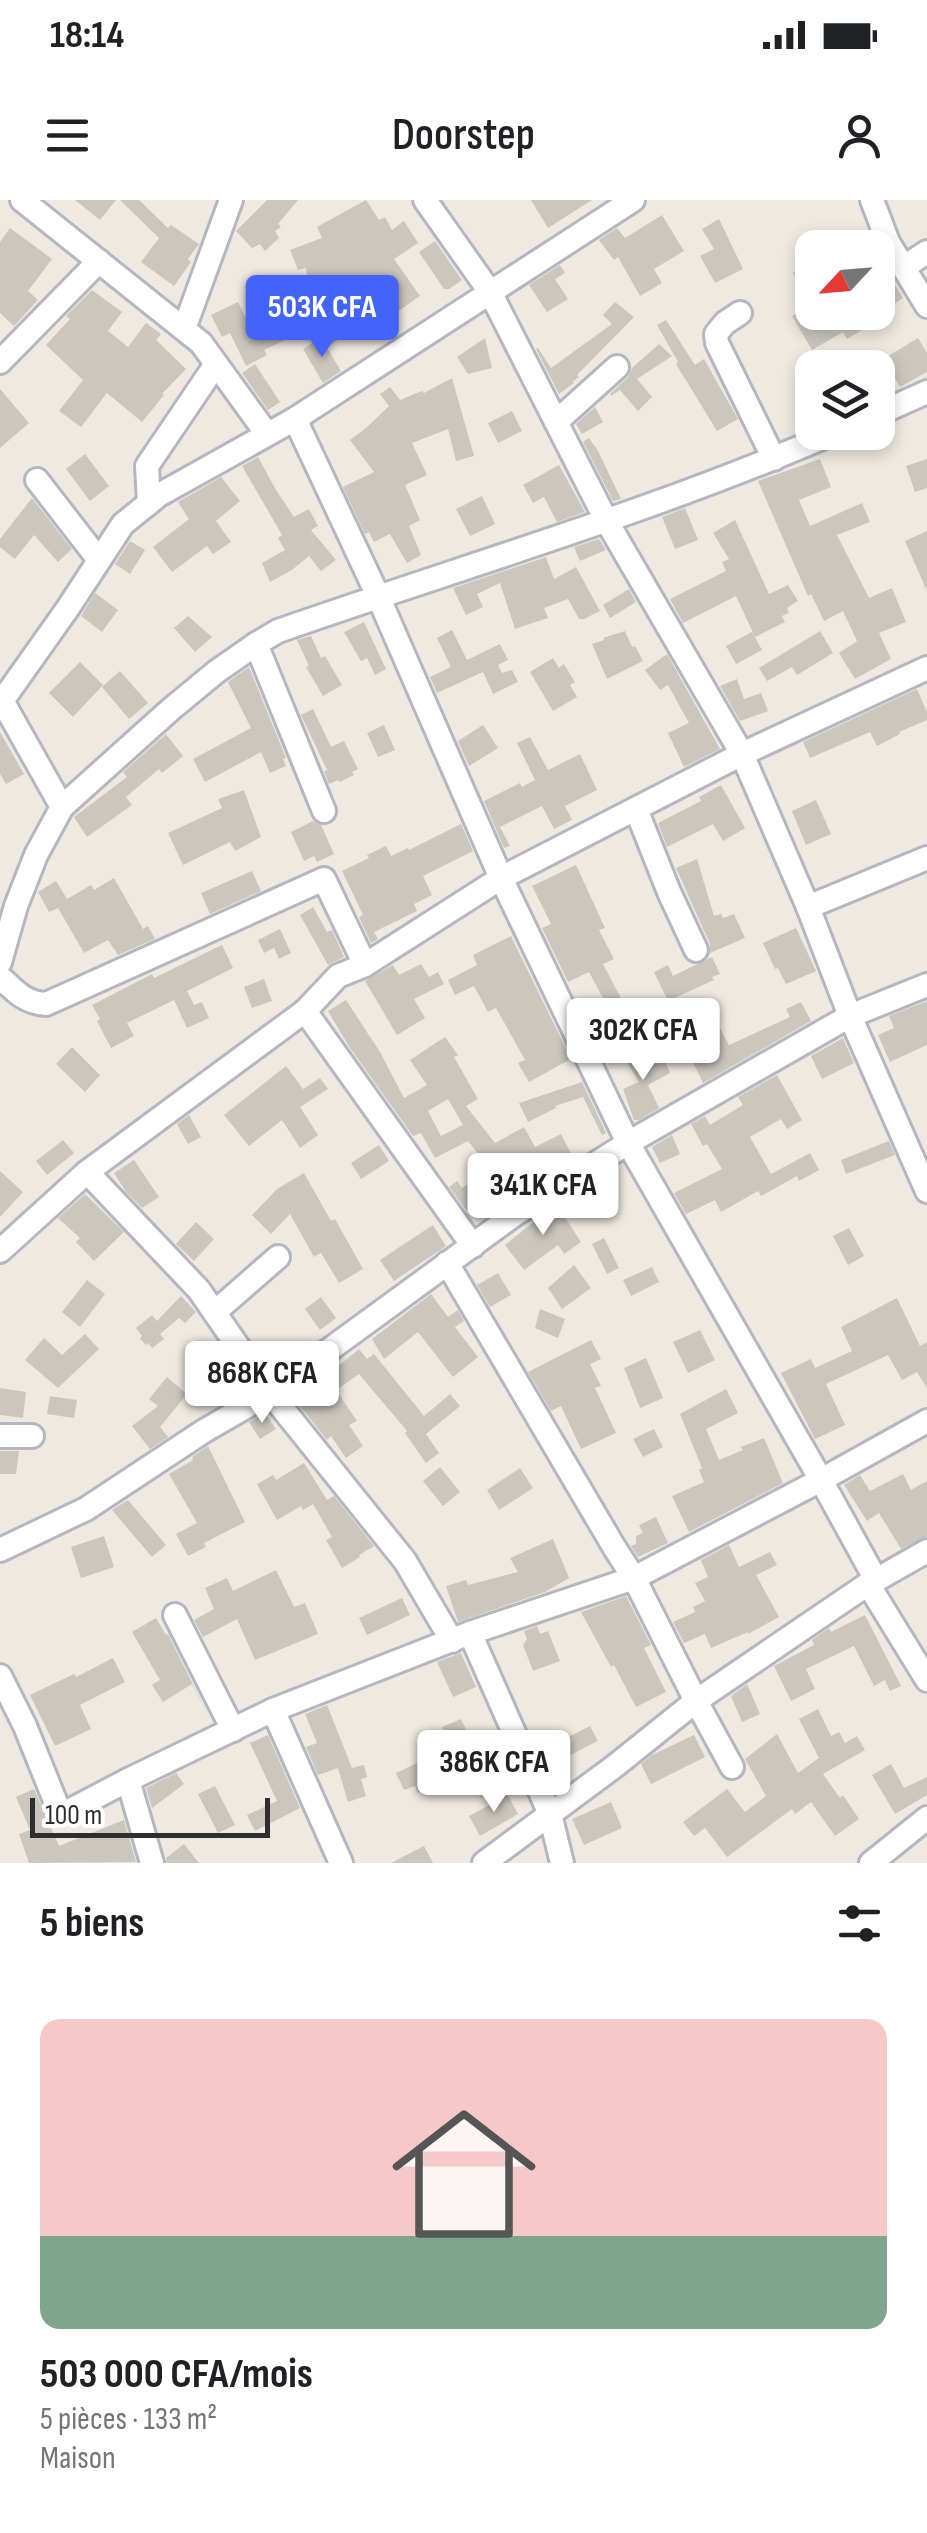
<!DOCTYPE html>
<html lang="fr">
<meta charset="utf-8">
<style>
body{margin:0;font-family:"Sofia Sans Condensed",sans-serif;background:#f2f2f2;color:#202124;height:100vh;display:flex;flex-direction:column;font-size:38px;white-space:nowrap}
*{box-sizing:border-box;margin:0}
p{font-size:32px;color:#757577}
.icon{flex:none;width:55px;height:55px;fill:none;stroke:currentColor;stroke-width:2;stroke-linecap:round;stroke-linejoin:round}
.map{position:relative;height:1663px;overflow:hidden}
.drawer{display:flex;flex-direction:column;background:#fff;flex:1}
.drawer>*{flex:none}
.needle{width:65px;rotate:244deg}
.buttons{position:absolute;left:795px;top:30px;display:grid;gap:20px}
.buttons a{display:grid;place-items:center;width:100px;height:100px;border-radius:20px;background:#fff;box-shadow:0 5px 15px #0003;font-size:50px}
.scale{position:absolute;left:30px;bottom:25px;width:240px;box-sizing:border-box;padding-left:10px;border:5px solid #2e2e2e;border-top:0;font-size:28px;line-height:35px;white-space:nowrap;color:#2e2e2e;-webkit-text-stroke:8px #fff;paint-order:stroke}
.price{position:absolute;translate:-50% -85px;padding:0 22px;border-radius:10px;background:#fff;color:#222;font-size:32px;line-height:65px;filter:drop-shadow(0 2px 5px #0008)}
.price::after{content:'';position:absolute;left:50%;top:60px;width:30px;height:22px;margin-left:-15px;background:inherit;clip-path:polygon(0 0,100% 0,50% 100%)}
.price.on{background:#4264fb;color:#fff}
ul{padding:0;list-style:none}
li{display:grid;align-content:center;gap:20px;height:530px;padding:0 40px}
li span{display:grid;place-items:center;height:310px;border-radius:20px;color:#555}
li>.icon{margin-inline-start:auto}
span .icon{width:180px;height:180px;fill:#fffc;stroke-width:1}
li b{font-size:42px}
h2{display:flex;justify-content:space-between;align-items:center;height:120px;padding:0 40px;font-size:42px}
.status{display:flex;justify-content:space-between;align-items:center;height:70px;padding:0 50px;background:#fff;direction:ltr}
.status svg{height:28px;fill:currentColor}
header{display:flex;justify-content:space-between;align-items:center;height:130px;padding:0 40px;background:#fff;font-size:45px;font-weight:600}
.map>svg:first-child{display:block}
.building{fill:#cbc7bf;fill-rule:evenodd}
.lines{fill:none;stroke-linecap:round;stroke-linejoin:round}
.minor-casing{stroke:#b4b7c1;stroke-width:28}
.minor{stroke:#fff;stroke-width:22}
</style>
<div class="status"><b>18:14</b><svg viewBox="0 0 49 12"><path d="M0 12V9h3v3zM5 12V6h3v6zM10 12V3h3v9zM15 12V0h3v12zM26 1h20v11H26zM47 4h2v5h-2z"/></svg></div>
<header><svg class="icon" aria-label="menu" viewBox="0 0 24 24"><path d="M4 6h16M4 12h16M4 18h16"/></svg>Doorstep<svg class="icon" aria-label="person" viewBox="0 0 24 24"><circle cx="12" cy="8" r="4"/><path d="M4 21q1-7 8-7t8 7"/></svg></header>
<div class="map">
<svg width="927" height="1663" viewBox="0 0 927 1663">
<rect width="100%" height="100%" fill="#efe9e1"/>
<!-- building -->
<g class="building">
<polygon points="75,0 116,0 100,20"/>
<polygon points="120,0 139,0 168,28 171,25 199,44 188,59 191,62 174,86 141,62 159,38"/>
<polygon points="267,0 298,0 278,24 281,27 275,31 279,38 265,51 260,44 252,48 236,31"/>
<polygon points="366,0 379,20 385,17 392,30 404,21 418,43 394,59 420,96 394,114 397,119 381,130 369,113 344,130 347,134 331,144 312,117 306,68 298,70 290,50 322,38 317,27"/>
<polygon points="531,0 592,0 548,28"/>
<polygon points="662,15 684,51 654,69 662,83 640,96 618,57 614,60 599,40 617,28 625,38"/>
<polygon points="719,19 743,69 715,83 700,56 714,49 702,29"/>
<polygon points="10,28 52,59 28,91 38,100 14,126 0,113 0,42"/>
<polygon points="435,41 462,80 449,89 444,89 419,52"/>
<polygon points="560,65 565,73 555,79 568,99 547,112 529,85"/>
<polygon points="812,65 812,112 851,112 862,130 847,139 843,132 812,150 792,116 807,108 793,72"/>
<polygon points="886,70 903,98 878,114 878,75"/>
<polygon points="92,90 122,112 108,131 128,147 146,123 161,134 156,140 186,169 162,194 164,195 142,222 107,193 81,227 59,211 83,180 46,145 70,119 66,116"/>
<polygon points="238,102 251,129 283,114 293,136 264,150 267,155 246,166 230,133 222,137 211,115"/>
<polygon points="615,102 634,117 577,175 579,177 572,182 574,183 559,194 536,149 538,148 551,168 612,124 603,115"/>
<polygon points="666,120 695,165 704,159 738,219 717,231 676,164 678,162 657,125"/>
<polygon points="321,138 341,171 323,183 303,149"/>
<polygon points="485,138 492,168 468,174 457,157"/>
<polygon points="918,138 927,153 927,172 900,187 895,178 878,189 878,162"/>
<polygon points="659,144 672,156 637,179 652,197 638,211 620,190 611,196 610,194 628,177 632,168"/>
<polygon points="255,164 280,202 268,210 242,173"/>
<polygon points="452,178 474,256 456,261 448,229 412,243 427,275 405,285 420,320 409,326 421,355 407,363 390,334 374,342 369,332 365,334 343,287 374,272 350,240 366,228 389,206 380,194 390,187 400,200 422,191 424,193"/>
<polygon points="0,189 29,223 0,248"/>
<polygon points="595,207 603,222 582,234 576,224"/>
<polygon points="512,211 522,231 498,243 488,223"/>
<polygon points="589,238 598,251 621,299 613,301 583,242"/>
<polygon points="85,254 109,286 90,301 66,269"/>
<polygon points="258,257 276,290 294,317 309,309 318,326 311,330 336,360 321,371 309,356 292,370 270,382 262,363 285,350 278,338 282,335 242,266"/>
<polygon points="820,259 831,287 799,300 810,326 862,303 870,322 837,335 869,398 892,388 906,422 879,433 891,459 855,479 839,453 857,441 843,411 824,421 811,394 808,396 758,281"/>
<polygon points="927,259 927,288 915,292 906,266"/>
<polygon points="559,265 585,312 557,322 544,297 533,303 523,285"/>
<polygon points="221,277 240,301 216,321 231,342 213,354 207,346 172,372 153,347 189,319 178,302"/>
<polygon points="482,296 495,324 470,336 456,309"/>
<polygon points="32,298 72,349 58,362 34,335 15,359 0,347 0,339"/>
<polygon points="685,308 698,340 675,349 662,317"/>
<polygon points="735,320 769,394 788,385 798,401 787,408 789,413 782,416 785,422 755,437 736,396 683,423 670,399 726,371 722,362 729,359 713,333"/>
<polygon points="927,331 927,391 905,341"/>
<polygon points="599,339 606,350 580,361 574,347"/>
<polygon points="130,341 145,350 130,374 115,364"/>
<polygon points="546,357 554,379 576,367 600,411 584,419 579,419 568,399 544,408 548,418 515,429 500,383 477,394 483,407 466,415 453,388"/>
<polygon points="629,389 636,402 610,418 603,405"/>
<polygon points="95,393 118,410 102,432 81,416"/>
<polygon points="188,416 212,437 195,452 174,428"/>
<polygon points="364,422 386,469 375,475 367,458 361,461 344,432"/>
<polygon points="452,430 467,460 500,444 508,460 498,465 502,473 512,470 518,482 493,494 483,472 437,493 430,477 451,467 437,438"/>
<polygon points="625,431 632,447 635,446 643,461 607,479 592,444 604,440 603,438"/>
<polygon points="820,431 833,453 797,475 792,467 767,481 759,468"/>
<polygon points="752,432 762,450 736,464 726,446"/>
<polygon points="311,436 321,458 325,456 342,485 323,496 306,467 309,466 297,440"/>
<polygon points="667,454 720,549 684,567 668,533 689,523 668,485 660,490 645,470"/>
<polygon points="553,458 559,468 564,464 575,482 570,485 577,497 553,511 530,472"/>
<polygon points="80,462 103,485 73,517 49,493"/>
<polygon points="249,467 286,558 283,559 286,566 270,573 261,552 205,582 193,559 251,528 228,482"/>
<polygon points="120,471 148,503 129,519 102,487"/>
<polygon points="737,479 744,499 761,493 768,511 740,521 720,486"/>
<polygon points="917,489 927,512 927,520 899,532 900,534 877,546 870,532 810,558 803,542"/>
<polygon points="313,509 331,547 344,541 358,569 352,572 354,575 340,582 338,580 329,584 324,571 327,570 301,515"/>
<polygon points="384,525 395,550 378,557 367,533"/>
<polygon points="483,525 498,548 469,566 458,541"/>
<polygon points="0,532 24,574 6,584 0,574"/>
<polygon points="166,534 183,556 162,573 159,569 126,597 132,605 87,637 74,617 127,577 123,572"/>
<polygon points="530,537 548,570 580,554 597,590 565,606 572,620 554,629 542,606 500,627 510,646 504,648 484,601 520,583 522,587 535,580 517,543"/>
<polygon points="721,585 745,628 723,641 713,624 667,647 658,623 701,601 699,597"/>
<polygon points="244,590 261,637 235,651 230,642 183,665 168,633 222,608 218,599"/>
<polygon points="816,600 831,634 806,645 792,611"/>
<polygon points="313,621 321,625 334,654 317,662 314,656 304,661 291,632"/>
<polygon points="461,624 473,651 423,676 432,695 414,704 417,711 374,732 378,739 371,743 359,717 363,715 342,671 369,658 367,655 386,646 391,656 408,648 409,650"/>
<polygon points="697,659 714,716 721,714 723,718 734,714 745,738 710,753 710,744 676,668"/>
<polygon points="576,665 605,728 599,730 614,759 603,764 625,806 607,816 618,838 599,847 582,812 604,800 589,772 568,782 542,728 551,724 532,686"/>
<polygon points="252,671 261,691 210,714 201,693"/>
<polygon points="114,678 143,729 148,726 155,739 118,755 108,740 84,753 58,708 49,712 38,692 56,681 67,699 91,685 94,690"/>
<polygon points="313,707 327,732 332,730 344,757 328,765 300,715"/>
<polygon points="796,728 816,771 786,784 778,768 775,769 763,743"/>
<polygon points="280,729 291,753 279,759 274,748 264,753 258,740"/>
<polygon points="511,736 571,859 529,882 518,863 525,860 496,808 488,812 474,786 455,795 448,780 477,765 473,755"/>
<polygon points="222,745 233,768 187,791 194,805 202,802 209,818 187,828 174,800 127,823 134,836 111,848 97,821 100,819 92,805 152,774 154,778"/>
<polygon points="712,757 720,774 712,777 714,780 668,801 654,772 668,765 673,776"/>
<polygon points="421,764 429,777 438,772 444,784 414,799 425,818 397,835 365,781 393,765 399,775"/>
<polygon points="264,779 272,801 252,808 244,787"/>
<path d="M346,800l34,52 24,46 23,-13 -17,-25 35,-23 13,18 -4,2 24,42 -12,7 29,37 29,-16 11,20 26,-13 13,25 -34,19 1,2 -37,22 -2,-3 -20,15 -8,-10 -8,6 -17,-23 8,-6 5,7 21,-15 -3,-4 7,-4 -19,-24 -33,17 -14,-25 -8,3 -63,-88 -22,-37zM448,899l15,26 -22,11 -13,-25z"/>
<polygon points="927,801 927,845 890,862 878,835 894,828 889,816"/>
<polygon points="801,802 811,821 703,883 676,828 688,822 692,829 714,817 729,845 790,817 786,809"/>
<polygon points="843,838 854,863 822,879 811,856"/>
<polygon points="638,846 649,864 663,857 670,873 648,885 659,908 639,920 634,920 623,889 639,882 623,855"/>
<polygon points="72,847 100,875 85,892 56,864"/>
<polygon points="286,866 303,889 320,878 328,889 300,907 318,935 300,948 282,920 249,946 224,915"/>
<polygon points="777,875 802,920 787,929 781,919 750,937 771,974 810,953 819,970 799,981 797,976 761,996 758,991 721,1012 715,1000 686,1014 674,993 722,969 707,944 703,946 691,924 705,916 710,925 743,905 738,897"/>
<polygon points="582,882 606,933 602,935 583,897 555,906 556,908 528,922 519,903"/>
<polygon points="189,915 201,937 188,944 177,924"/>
<polygon points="672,935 680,954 660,963 652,947"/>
<polygon points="63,940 74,953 47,975 36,961"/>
<polygon points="889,941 895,955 846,974 841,960"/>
<polygon points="379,945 389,961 361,979 351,963"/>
<polygon points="134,960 159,997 142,1008 126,992 114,973"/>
<polygon points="0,971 23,992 0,1017"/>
<polygon points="304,973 331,1021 335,1019 363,1069 339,1083 321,1053 314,1057 290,1014 271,1034 252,1015 277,989"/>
<polygon points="604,976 612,990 588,1003 582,990"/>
<polygon points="85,994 124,1032 94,1061 76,1042 80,1038 58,1018"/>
<polygon points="557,1005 581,1042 564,1054 558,1045 524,1070 505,1045 540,1017"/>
<polygon points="196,1022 214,1039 194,1061 176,1044"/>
<polygon points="433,1025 446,1046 394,1081 380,1060"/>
<polygon points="849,1028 864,1056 848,1065 833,1036"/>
<polygon points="604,1038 619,1068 607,1074 592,1044"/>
<polygon points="574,1065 591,1088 562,1109 548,1088"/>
<polygon points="652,1067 659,1082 631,1096 623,1080"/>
<polygon points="498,1073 511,1095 490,1107 477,1085"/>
<polygon points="87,1080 105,1094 80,1127 62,1112"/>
<polygon points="431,1094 448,1117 458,1110 464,1121 455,1127 478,1157 453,1177 418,1132 384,1159 372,1139"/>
<polygon points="181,1096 196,1112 185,1123 179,1118 160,1134 164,1139 152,1148 148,1143 146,1145 140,1139 142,1136 136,1128 152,1115 157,1121"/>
<polygon points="321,1097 336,1118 320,1130 305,1109"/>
<polygon points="897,1098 920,1146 927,1142 927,1188 917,1172 902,1180 888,1155 826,1184 845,1225 815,1239 781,1173 811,1159 815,1168 852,1151 841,1127"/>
<polygon points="540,1109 565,1119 558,1138 535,1128"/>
<polygon points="700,1130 715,1160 688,1173 673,1142"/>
<polygon points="85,1134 99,1149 58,1188 25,1160 44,1138 62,1155"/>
<polygon points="591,1140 601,1159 590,1164 601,1186 595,1188 616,1233 581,1249 561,1206 551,1211 528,1172"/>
<polygon points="359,1149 367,1159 374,1154 424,1216 450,1194 460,1206 426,1234 439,1253 426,1263 405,1233 407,1231 359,1174 336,1190 357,1221 349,1225 363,1246 346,1258 331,1236 327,1240 292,1196 329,1169 331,1172"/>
<polygon points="219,1157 233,1171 242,1187 217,1203 210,1193 219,1187 204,1172"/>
<polygon points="646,1158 663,1198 640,1208 624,1168"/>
<polygon points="167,1177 187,1194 160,1227 168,1237 150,1249 132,1226 158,1206 149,1199"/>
<polygon points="0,1188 26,1192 23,1218 0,1215"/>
<polygon points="726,1189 738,1213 706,1229 719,1260 743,1250 741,1247 764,1238 783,1283 689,1332 672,1296 704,1282 699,1270 702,1268 680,1214"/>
<polygon points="50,1196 77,1200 74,1218 47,1214"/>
<polygon points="265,1213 276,1229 260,1239 249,1222"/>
<polygon points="654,1229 663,1247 643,1257 633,1239"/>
<polygon points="208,1246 245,1322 204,1343 206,1347 188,1356 176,1334 197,1323 169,1274 193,1260 192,1257"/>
<polygon points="0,1251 19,1251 16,1274 0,1274"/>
<polygon points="304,1263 327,1300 334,1296 374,1346 359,1355 360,1357 342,1368 326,1340 332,1337 313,1304 303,1310 301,1306 277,1320 257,1284 273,1275 276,1280"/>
<polygon points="440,1267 460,1292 443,1306 423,1281"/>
<polygon points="520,1268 533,1288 499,1310 487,1290"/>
<polygon points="903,1274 911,1290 927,1281 927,1336 901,1349 879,1313 867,1321 844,1285 860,1275 870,1291"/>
<polygon points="128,1300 166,1345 152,1357 112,1310"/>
<polygon points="656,1317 668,1343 638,1357 631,1346 636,1344 636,1336 643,1333 639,1325"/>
<polygon points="104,1336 114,1367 81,1378 71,1347"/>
<polygon points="553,1339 569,1378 545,1392 458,1422 446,1386 466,1380 468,1385 518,1372 510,1358"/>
<polygon points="729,1345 739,1367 770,1352 777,1365 756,1375 779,1417 748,1434 748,1432 711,1448 705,1434 684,1443 673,1422 695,1412 693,1407 705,1401 695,1383 708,1377 701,1360"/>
<polygon points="276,1370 294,1407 305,1403 318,1434 255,1460 237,1419 203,1437 194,1420 214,1409 205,1388 227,1378 233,1391"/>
<polygon points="626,1396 651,1445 644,1448 666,1492 636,1507 614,1465 611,1467 581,1412"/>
<polygon points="402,1398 410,1415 367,1435 359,1418"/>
<polygon points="865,1415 901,1486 890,1491 885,1480 874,1486 854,1446 806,1469 815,1489 791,1501 774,1466 814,1445 812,1440 829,1428 831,1432"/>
<polygon points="156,1418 166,1435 168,1434 212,1523 192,1484 163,1502 152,1485 160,1480 132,1432"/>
<polygon points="537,1426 540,1434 548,1431 560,1461 533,1471 523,1445 527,1439 524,1431"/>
<polygon points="461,1453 476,1487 453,1497 437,1462"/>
<polygon points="113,1458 125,1482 80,1505 91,1529 55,1546 30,1495 74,1474 76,1477"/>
<polygon points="747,1484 760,1514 742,1522 731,1496"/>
<polygon points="327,1505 352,1568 364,1565 367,1577 361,1579 366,1596 348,1602 338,1568 318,1575 306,1547 317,1543 305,1514"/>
<polygon points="818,1509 831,1536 839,1532 845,1543 857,1536 865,1550 823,1574 840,1598 843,1595 859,1619 835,1636 811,1602 795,1614 792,1609 727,1657 705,1628 694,1636 683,1622 727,1589 745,1612 766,1596 745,1559 777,1534 798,1573 819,1558 799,1519"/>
<polygon points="461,1519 469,1536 450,1545 442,1527"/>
<polygon points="590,1526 598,1541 546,1567 539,1552"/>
<polygon points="268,1535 300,1608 255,1631 247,1615 277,1601 250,1543"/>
<polygon points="694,1535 705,1557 651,1584 641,1564 652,1555"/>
<polygon points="430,1557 442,1582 418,1593 415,1586 404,1590 396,1573"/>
<polygon points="498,1560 505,1573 461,1594 455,1579"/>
<polygon points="891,1564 904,1588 927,1577 927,1595 895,1614 872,1575"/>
<polygon points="176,1573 184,1584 152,1608 146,1588"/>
<polygon points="215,1586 235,1625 218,1633 198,1594"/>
<polygon points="34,1589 59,1646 124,1620 136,1662 29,1663 19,1634 30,1630 16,1597"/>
<polygon points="508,1595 518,1614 480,1636 469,1616"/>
<polygon points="611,1602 622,1628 584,1645 572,1619"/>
<polygon points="184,1644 199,1663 167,1663 166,1658"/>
<polygon points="424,1646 433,1663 391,1663"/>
</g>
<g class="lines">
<!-- minor casing -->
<g class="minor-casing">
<g id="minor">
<polyline points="22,0 201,143 267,234"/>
<polyline points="425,0 490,92 606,320 742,554 808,707 850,816 927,991"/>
<polyline points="872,0 888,42 927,106"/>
<polyline points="904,67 927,52"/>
<polyline points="740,113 725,123 716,134 717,143 774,259"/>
<polyline points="184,129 231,0"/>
<polyline points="0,162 99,61"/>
<polyline points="878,214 927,192"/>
<polyline points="295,219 378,396 501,678 628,943 821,1280 876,1380 868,1384 927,1480"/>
<polyline points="556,222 617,167"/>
<polyline points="37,280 99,360"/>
<polyline points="149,303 147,266 216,164"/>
<polyline points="256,444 324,611"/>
<polyline points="0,497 62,607"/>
<polyline points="0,504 68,408 123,324 159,295 295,219 633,0"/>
<polyline points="636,609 669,692 696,750"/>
<polyline points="808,707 927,658"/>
<path d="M0,762l16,-56 20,-51 26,-48 108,-97 46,-38 40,-28 22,-13c186,-65 377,-120 558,-199"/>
<path d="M0,777c15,14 25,26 46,27l278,-125 41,86"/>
<polyline points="305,811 473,1046"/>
<polyline points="87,972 199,1090 270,1193 405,1361 452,1441"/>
<polyline points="0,1051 87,972 305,811 338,776 365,765 501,678 742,554 927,468"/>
<polyline points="447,1063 614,1347 634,1378 696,1501 732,1567"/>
<polyline points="215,1112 278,1057"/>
<polyline points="0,1236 32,1236"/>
<polyline points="0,1350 86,1309 204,1231 270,1193 514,1015 628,943 850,816 927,785"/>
<polyline points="876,1380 927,1351"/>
<polyline points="175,1415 233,1530"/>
<polyline points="470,1433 550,1614 562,1663"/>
<polyline points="0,1476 25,1526 58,1608 61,1612 67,1612 128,1580 273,1510 470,1433 634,1378 821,1280 927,1221"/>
<polyline points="273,1510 341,1663"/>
<polyline points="128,1580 152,1663"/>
<polyline points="484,1663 615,1566 696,1501 868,1384"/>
<polyline points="871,1663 927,1618"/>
</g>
</g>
<!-- minor -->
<use href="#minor" class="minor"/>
</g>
</svg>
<div class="buttons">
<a><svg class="needle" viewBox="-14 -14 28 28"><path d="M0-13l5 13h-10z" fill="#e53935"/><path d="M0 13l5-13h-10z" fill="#757577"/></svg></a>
<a><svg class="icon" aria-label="layers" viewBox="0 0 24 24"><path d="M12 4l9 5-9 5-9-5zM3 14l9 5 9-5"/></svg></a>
</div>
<div class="scale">100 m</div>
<b class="price on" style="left:322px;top:160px">503K CFA</b>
<b class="price" style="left:643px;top:883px">302K CFA</b>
<b class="price" style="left:543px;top:1038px">341K CFA</b>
<b class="price" style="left:262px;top:1226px">868K CFA</b>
<b class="price" style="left:494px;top:1615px">386K CFA</b>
</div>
<section class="drawer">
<h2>5 biens<svg class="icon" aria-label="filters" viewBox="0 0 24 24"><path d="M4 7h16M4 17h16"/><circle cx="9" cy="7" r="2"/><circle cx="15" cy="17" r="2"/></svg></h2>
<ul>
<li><span style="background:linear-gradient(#f6c9c9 70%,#7fa58c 0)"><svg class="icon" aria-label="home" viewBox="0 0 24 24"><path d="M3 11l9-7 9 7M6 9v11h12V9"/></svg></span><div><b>503 000 CFA/mois</b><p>5 pièces · 133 m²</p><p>Maison</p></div></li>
</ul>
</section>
